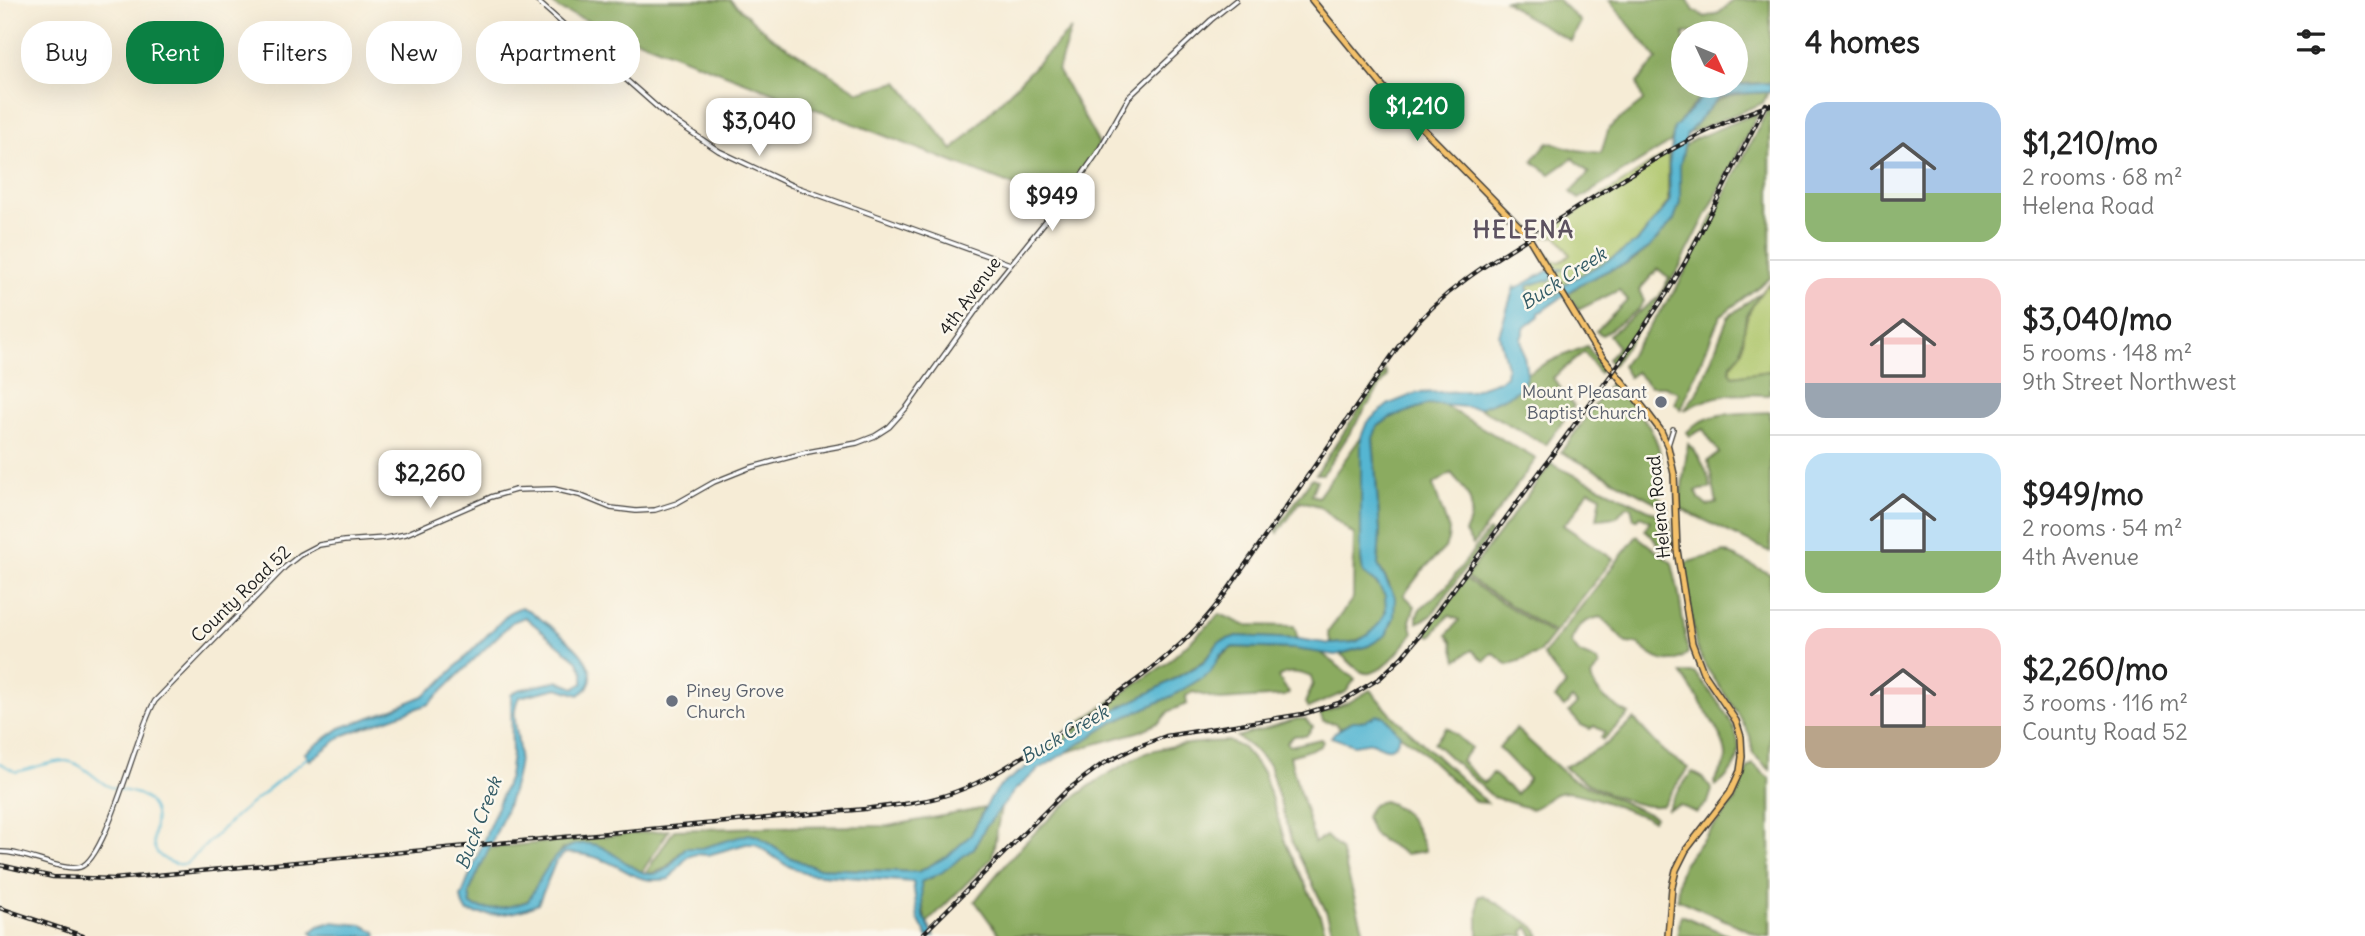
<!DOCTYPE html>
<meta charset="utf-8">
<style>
body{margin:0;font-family:Delius,sans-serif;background:#f6f6f6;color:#222;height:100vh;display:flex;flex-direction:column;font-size:26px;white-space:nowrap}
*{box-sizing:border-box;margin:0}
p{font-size:23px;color:#767676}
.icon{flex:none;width:38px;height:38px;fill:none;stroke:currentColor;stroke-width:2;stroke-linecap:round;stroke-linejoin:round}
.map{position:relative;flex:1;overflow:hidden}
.details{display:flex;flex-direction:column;background:#fff;width:595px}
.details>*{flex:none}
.hud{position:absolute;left:21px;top:21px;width:665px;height:63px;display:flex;gap:14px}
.needle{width:46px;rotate:134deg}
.controls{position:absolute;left:1671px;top:21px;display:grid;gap:14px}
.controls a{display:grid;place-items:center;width:77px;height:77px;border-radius:50%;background:#fff;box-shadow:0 7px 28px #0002;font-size:35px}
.price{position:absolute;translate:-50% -60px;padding:0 16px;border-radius:14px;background:#fff;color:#222;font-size:23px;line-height:46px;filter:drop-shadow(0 2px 4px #0008)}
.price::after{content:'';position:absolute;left:50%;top:42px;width:21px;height:16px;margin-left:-10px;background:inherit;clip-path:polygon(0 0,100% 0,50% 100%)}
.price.selected{background:#0b8043;color:#fff}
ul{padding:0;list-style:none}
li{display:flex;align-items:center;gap:21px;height:175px;padding:0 35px}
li+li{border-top:2px solid #e0e0e0}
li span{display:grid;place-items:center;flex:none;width:196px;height:140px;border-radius:21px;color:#555}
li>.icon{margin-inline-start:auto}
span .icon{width:84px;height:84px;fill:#fffc;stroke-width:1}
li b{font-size:30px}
h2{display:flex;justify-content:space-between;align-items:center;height:84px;padding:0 35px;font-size:30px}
.tag{padding:0 24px;border-radius:28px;background:#fff;box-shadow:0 7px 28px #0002;font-size:24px;line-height:63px}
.tag.selected{background:#0b8043;color:#fff}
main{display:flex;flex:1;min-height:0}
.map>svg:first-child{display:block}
.green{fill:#afc66c;stroke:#667144;stroke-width:2}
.forest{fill:#8bab60;stroke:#54643e;stroke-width:2}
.water{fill:#54b6d2;stroke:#386977;stroke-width:2}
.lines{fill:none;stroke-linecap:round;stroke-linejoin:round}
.stream{stroke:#54b6d2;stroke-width:2}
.minor-casing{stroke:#3d3b38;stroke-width:6}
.major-casing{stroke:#3d3b38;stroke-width:8}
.minor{stroke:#fff;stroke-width:3.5}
.major{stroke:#f4c16a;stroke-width:5}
.rail-casing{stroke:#1c1c1c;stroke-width:4.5}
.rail{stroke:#fbf7ec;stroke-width:2;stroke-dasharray:5;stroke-linecap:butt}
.worship-dot{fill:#6b7280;stroke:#fbf7ec;stroke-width:2.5}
.labels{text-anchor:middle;stroke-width:5;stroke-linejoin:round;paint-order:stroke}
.street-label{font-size:18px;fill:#1c1c1c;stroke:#fbf7ec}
.worship-label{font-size:18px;fill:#5b616d;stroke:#fbf7ec;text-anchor:end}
.water-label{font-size:19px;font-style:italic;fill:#325a65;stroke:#fbf7ec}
.district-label{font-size:24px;font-weight:bold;letter-spacing:2px;fill:#5d5260;stroke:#fbf7ec}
</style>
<main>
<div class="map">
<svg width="1770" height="936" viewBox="0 0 1770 936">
<rect width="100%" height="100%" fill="#fbf7ec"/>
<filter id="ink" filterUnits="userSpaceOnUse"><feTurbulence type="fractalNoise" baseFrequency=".0143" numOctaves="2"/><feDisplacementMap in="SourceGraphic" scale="14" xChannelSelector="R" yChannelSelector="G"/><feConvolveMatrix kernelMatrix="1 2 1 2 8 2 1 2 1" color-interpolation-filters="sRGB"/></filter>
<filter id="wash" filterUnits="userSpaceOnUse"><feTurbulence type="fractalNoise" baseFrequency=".00686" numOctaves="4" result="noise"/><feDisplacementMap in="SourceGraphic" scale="28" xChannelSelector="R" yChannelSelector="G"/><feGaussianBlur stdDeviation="1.57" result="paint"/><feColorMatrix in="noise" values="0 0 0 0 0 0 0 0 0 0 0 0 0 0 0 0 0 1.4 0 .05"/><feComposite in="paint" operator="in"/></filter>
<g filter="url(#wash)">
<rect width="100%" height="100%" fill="#f6ecd6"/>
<!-- green -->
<g class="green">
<polygon points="1668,153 1668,202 1638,241 1614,257 1567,283 1558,294 1537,300 1529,291 1528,286 1551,268 1544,256 1548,254 1554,261 1560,262 1570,255 1557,236 1538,237"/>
<path d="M1770,283v88l-38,5c-5,-13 5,-13 9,-23 3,-6 2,-16 3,-22 3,-19 12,-35 26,-48z"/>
</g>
<!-- forest -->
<g class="forest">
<polygon points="549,0 730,0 770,36 859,92 898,82 953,150 1071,29 1058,70 1099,144 1086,167 1058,203 560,10"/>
<polygon points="1505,0 1558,0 1581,22 1571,41 1524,15"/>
<path d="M1609,0h79l6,11 11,6 14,-4 15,-13h36v83l-34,1v-51h-52v53h33c-19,11 -41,34 -46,56l-92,57 -8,-7 18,-19 -16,-15 -23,16 -18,-13 16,-19 29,8 24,3 8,-25 34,-27 -6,-18 20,-24z"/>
<path d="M1768,92l-5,11 -76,31c30,-39 32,-40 81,-42z"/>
<polygon points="1768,109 1770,109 1770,278 1720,316 1681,409 1675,404 1678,393 1665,386 1650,386 1636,372 1629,377 1622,366 1676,289"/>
<polygon points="1759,112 1679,268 1660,298 1613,365 1608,359 1618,347 1609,335 1659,297 1669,278 1658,269 1639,290 1644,301 1638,310 1602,335 1596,331 1628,300 1619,290 1578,310 1568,294 1582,283 1609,270 1629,263 1650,247 1680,202 1680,165 1684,147 1694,139"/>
<path d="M1761,292l-15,24 -5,37 -10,11 -1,7 3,5 37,-5v21l-2,3c-37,-2 -51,-2 -84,15l15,-20 29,-73z"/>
<path d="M1587,346l16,22 -4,5 -15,-21 -31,26 21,28 -28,39 -67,-37c21,-9 41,-12 48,-35l28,-14z"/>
<polygon points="1385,371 1387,376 1323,474 1316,474"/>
<path d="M1613,380c19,25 50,53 48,87 0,7 -5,15 -8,21l15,21 -107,-57z"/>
<path d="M1428,404l15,1 93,54 -63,86 -8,-12c13,-27 5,-39 -14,-60l-18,12 16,45 -1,10 -3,8 -23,23 -18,24 11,11 -5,15 3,12c-9,12 -33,47 -51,39 -8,-4 -15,-13 -22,-18l28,-8 18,-11 8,-18 -5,-33 -11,-19 2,-33 -7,-94 4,-11 13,-9z"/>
<path d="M1770,412v140l-91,-44 9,-64c13,13 19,26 23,44l-15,3 4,9 7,6 10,-3 -9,-42 11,-8 -16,-24 -13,7 -3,-4c23,-23 53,-18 83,-20z"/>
<path d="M1361,437v122l2,14c8,6 19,14 22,24 5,18 -11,37 -27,43 -8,4 -18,3 -27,4l-3,-12 25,-34 1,-63 -35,-29 -18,-5 -23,32 -2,-3 36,-52 5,2 -6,15 7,2z"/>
<path d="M1551,464l119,56 2,25 -1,3 -7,3c-8,-6 -10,-15 -19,-21l5,-9 -9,-5 -4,3h-3l-3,-12 -5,-1 -9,11 -20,2 4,-23 -12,-6 -16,25 -10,10 50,34 -59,74 -88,-56z"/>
<polygon points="1488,531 1491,533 1431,616 1417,623 1417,615 1420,609 1446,587"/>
<path d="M1637,536l35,27 6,26 10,64c-18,17 -36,5 -50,-9l-12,-1 -25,-26c-18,3 -24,9 -30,25l8,11 18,8 2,5 -8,11c3,17 23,29 38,37l-26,26 -2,-2 4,-6 -11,-6 -4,3 -9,-4 -12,-13 8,-8 -5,-5 -8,8 -9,-9 11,-13 -23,-30z"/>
<polygon points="1725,552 1770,574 1770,770 1753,754 1750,736 1737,712 1706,667 1696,647 1684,563"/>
<polygon points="1465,579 1553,635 1538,654 1508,665 1493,653 1484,661 1472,650 1457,660 1452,641 1447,635 1459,620 1449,615 1431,636 1425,633"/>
<polygon points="1220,614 1244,625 1294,626 1298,639 1237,636 1219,642 1203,662 1149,693 1112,711 1043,755 1037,751 1167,663"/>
<path d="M1233,647l61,2 26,3 35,27 -9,13 -38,16 -3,-5 8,-19 -2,-7c-12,-5 -22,-7 -33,0l11,16 -4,3 -65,4 -27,-8 -7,4 1,8 -18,7 -9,11 -19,9 -77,22 50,-31 58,-26z"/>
<path d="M1681,673h14c19,24 61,67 36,98 -4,6 -9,12 -16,15l-1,-4c4,-8 12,-16 12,-25 1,-19 -34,-67 -45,-84z"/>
<polygon points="1370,690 1391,714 1487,803 1476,802 1414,744 1400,735 1385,717 1365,721 1354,721 1339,729 1336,724 1323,721 1320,713 1348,703"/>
<path d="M1297,719h8l8,8 -7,9c-8,-1 -14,-2 -19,7l3,3 31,-7 2,3 -4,5 -29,9c6,30 19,58 24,87l12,-7 15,14 24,86h-31l-8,-25 -34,-69 -23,-77 -11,-12 -21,-16z"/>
<path d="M1634,719l29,32 25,17 -25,37c-24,7 -81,-22 -99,-38l44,-24z"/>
<path d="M1447,727l24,21 -10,13 23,22 9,-10 23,21 13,-15 -30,-31 17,-19 54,49 85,39 -2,3c-22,-7 -74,-32 -94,-27 -11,2 -17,14 -28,16l-38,-12 -59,-54z"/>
<path d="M1228,741l15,7 20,24 23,72 33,69 8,23h-327l-25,-35c41,-52 87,-102 145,-134 9,-5 19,-12 28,-15 25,-8 54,-10 80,-11z"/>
<polygon points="1753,764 1770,779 1770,936 1761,936 1677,899 1679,877 1684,862 1734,802 1748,768"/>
<polygon points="1692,772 1702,777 1712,790 1708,802 1696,813 1680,805 1668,809 1674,797"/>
<path d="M1384,801c25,8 33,27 42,50l-20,3 -25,-14 -8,-6 -7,-17c4,-10 7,-14 18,-16z"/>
<polygon points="1001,807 992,858 926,924 919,884 921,881 931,878 974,848 985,828"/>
<path d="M985,808l-14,27 -23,21 -30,16 -102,-4 -27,-11 -31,-21 -9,-1 -47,13h-17c-16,14 -16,24 -40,26l29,-44 88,-3 126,-1z"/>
<path d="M669,830l-27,42 -17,-9 -63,-14 -34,52c-17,6 -41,13 -57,4l-2,-12 19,-45z"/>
<polygon points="1483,895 1535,927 1540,936 1533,936 1528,927 1523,932 1525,936 1478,936 1478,897"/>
<polygon points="1681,915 1730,936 1677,936"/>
</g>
<!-- water -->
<g class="water">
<path d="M1770,83v9l-37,2 -14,3 -32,37 -7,31v37l-6,18 -24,27 -22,16 -19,7 -27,13 -43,30v3l-14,11 -4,12 6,34 -4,13 -13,9 -31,13 -51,-4 -38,14 -13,9 -4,11 7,94 -2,33 17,32 -1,20 -8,18 -18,11 -32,9 -42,-6 -61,-2 -13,8 -10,18 -38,23 -58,26 -76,48 -23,20 -30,38 -11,20 -33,25 -20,9 2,34 11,20h-7l-9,-17 -5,-37 -105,-8 -22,-9 -31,-21h-9l-38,11 -12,-1 -9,3 -18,22c-34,5 -38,-9 -66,-19 -12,-5 -26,-7 -38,-7l-10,10 -17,41c-23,11 -46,13 -70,8l-5,-6 -2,-9 48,-120 3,-23 -1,-59 7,-5 40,-9 17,7 8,-5v-11l-5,-11 -53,-44 -13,5 -83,82 -85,31 -34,25 -5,-7 35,-25 51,-18 32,-14 16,-12 71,-72 11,-5 9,4c19,15 89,59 49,84l-21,-7 -39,9c-10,17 1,40 0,59 -2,42 -34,98 -50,137l2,12c16,8 40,2 57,-4 15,-27 30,-66 68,-56 12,3 26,16 37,22 8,5 15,9 25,6 12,-3 19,-17 27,-25h17l47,-14 8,2 32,21 27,11 102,4 30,-16 23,-21 19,-36 10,-13 43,-31 69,-44 37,-18 54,-30 16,-21 18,-6 61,3 33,5 25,-2 12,-7 11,-11 7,-13 -1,-15 -7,-11 -15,-12 -2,-14v-122l6,-15 22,-18 28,-11 53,-2 29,-10 7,-6 1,-8 -8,-32 15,-48 1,2 36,-20h13l-5,2 -9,10 -4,-1 -18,6 -1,3 6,9 6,4 19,-8 8,-11 48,-26 24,-16 32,-39 -1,-37 5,-37 33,-36 10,-6z"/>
<path d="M1377,715l8,2 15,18c-7,20 -15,13 -28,7l-18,3 -23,-8 3,-4 19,-12h12z"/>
<polygon points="332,922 362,925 376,932 377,936 314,936 311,932 319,926"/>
</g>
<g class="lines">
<!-- stream -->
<path class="stream" d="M0,763l16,9c12,-2 36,-11 48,-11 16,0 29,16 42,24 14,8 34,4 44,18 16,19 -11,42 16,57 8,4 11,5 20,4l51,-49 71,-58"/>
</g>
</g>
<g filter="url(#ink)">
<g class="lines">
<!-- minor casing -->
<g class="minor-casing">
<g id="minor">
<polyline points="536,0 666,115 719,151 791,185 1010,264"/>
<polyline points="1668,445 1673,429"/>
<path d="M0,852c25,-1 60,20 80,15 27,-7 57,-138 75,-166l130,-134 15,-12 19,-10 25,-4 42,-3 20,-4 85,-37 24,-7 39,-1 25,6 32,13 25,3 19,-1 22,-7 37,-21 35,-14 59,-16 49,-9 18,-7 14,-9 18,-20 88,-123 82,-102 21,-30 31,-55 82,-77 25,-20"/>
</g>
</g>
<!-- major casing -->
<g class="major-casing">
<polyline id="major" points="1312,0 1389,94 1526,233 1593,345 1646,411 1661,431 1668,447 1674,474 1677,550 1692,643 1703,672 1736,721 1741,737 1742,757 1740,771 1730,793 1686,850 1676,870 1672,887 1668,936"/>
</g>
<!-- minor -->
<use href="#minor" class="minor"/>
<!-- major -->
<use href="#major" class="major"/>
<!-- rail casing -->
<g class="rail-casing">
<g id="rail">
<path d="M0,865l53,12 61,2 751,-70c31,-4 61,-6 90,-17 37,-13 70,-37 102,-58 61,-40 121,-77 165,-136l183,-261c43,-54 102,-85 159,-121 67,-42 130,-86 206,-111"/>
<polyline points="0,908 83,936"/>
<polyline points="921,936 1066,791 1101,765 1134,748 1166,736 1303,714 1339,703 1380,678 1402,657 1420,635 1613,372 1667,293 1686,261 1766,104"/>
</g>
</g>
<!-- rail -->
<use href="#rail" class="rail"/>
</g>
</g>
<!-- markers -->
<g class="worship-dot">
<circle cx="1661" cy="402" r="7"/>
<circle cx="672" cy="701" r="7"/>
</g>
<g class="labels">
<!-- street labels -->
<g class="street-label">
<text transform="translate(970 296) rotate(-54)" y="6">4th Avenue</text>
<text transform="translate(1659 507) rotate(-96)" y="6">Helena Road</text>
<text transform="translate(241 594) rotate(-44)" y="6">County Road 52</text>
</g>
<!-- worship labels -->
<g class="worship-label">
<text x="1647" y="398">Mount Pleasant<tspan x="1647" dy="21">Baptist Church</tspan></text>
<text x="686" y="697" text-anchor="start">Piney Grove<tspan x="686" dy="21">Church</tspan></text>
</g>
<!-- water labels -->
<g class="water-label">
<text transform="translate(1563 278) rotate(-33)" y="7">Buck Creek</text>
<text transform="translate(1064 734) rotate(-30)" y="7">Buck Creek</text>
<text transform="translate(478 823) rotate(-69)" y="7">Buck Creek</text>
</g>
<!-- district labels -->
<g class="district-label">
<text x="1524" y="238">HELENA</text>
</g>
</g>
</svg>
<div class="controls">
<a><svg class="needle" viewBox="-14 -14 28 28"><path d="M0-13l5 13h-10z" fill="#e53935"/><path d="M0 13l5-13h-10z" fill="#767676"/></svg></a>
</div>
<b class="price selected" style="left:1417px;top:143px">$1,210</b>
<b class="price" style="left:759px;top:158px">$3,040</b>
<b class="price" style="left:1052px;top:233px">$949</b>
<b class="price" style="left:430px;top:510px">$2,260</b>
<div class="hud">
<a class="tag">Buy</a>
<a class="tag selected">Rent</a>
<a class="tag">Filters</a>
<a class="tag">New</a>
<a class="tag">Apartment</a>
</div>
</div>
<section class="details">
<h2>4 homes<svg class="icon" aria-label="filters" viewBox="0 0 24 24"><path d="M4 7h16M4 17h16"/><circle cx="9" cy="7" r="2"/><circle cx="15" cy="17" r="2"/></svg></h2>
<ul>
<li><span style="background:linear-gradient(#a9c7e8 65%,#8fb573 0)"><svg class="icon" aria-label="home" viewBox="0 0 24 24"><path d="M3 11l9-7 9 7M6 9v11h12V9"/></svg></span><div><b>$1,210/mo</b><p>2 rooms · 68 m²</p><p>Helena Road</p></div></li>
<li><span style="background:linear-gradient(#f6c9c9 75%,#9aa5b1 0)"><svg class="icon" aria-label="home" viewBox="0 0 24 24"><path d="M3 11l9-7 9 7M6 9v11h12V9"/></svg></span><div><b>$3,040/mo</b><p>5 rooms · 148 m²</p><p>9th Street Northwest</p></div></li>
<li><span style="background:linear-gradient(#bfe0f5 70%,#8fb573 0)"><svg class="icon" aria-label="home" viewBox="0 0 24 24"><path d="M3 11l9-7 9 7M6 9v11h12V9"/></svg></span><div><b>$949/mo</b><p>2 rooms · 54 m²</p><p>4th Avenue</p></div></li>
<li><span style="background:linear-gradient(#f6c9c9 70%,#b9a48a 0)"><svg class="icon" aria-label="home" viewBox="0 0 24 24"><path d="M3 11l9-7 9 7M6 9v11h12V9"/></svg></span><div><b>$2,260/mo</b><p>3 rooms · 116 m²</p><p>County Road 52</p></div></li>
</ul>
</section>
</main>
